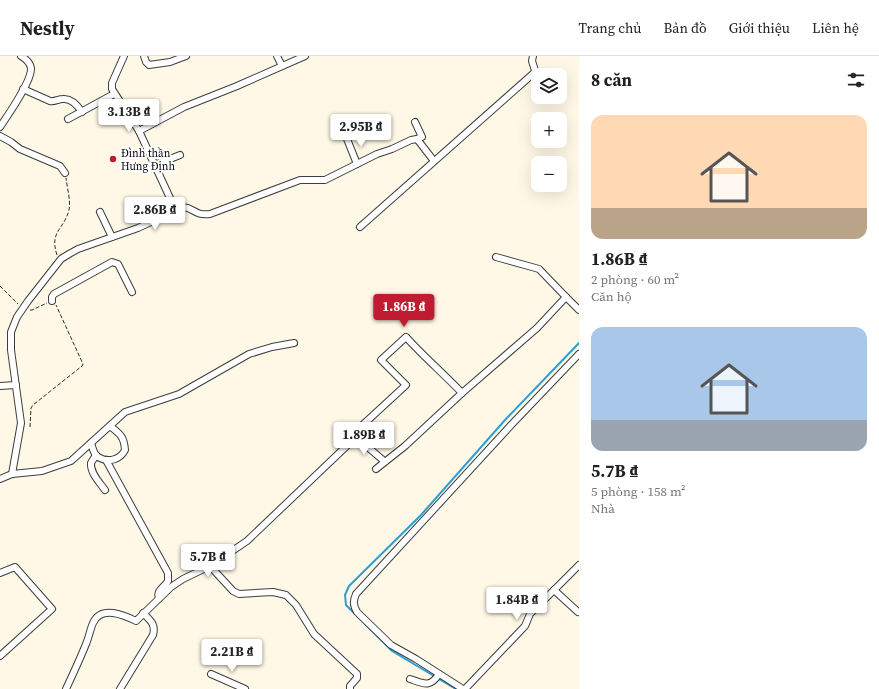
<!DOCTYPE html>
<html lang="vi">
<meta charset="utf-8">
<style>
body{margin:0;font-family:"Source Serif 4",serif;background:#f2f2f2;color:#202124;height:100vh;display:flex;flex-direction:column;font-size:15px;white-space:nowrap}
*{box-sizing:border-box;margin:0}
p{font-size:13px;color:#757577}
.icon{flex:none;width:22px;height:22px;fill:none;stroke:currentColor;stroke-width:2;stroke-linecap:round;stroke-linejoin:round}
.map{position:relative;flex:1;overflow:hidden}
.panel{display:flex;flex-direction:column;background:#fff;width:300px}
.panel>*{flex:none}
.fabs{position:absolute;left:531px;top:12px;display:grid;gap:8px}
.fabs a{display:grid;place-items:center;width:36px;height:36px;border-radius:8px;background:#fff;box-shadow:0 4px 16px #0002;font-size:20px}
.price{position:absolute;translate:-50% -34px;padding:0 9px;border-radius:4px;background:#fff;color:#222;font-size:13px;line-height:26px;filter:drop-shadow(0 1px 2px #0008)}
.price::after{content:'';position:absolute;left:50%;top:24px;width:12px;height:9px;margin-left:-6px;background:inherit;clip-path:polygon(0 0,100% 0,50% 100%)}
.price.current{background:#c01b30;color:#fff}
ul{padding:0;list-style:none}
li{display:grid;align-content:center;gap:8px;height:212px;padding:0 12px}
li span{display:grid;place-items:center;height:124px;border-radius:12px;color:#555}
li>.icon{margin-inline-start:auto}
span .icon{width:72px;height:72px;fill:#fffc;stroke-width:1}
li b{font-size:17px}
h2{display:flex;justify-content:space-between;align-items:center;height:48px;padding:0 12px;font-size:17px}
header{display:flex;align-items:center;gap:24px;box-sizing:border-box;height:56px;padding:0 20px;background:#fff;border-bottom:1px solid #e0e0e0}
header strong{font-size:19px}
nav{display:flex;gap:22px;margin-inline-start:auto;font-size:14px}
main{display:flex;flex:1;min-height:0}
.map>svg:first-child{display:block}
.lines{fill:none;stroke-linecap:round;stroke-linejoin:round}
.stream{stroke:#2a9ed5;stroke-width:2}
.minor-casing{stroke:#3d3d3d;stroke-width:8}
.path{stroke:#2c2c2c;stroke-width:1;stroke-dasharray:4 2;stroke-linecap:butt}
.minor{stroke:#fff;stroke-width:6}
.poi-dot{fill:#c01b30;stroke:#fff;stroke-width:1.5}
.labels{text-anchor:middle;stroke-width:4;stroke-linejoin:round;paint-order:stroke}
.poi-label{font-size:11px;fill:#0a0a0a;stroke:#fff;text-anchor:start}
</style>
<header>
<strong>Nestly</strong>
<nav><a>Trang chủ</a><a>Bản đồ</a><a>Giới thiệu</a><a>Liên hệ</a></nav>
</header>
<main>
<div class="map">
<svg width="579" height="633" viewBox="0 0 579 633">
<rect width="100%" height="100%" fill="#fff8e6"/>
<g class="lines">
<!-- stream -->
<polyline class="stream" points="456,633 392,595 346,549 345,539 349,530 421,459 505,364 579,287"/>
<!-- minor casing -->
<g class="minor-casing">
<g id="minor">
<polyline points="124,0 112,27 112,33 139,75 176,155"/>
<polyline points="144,0 146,6 149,9 170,6 186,0"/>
<polyline points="277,0 282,10"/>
<polyline points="533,0 532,5 538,24"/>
<path d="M23,33l27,12c5,1 8,-2 13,-2 8,-1 15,7 19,13"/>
<polyline points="548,41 549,43"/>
<polyline points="68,63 114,38"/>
<path d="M0,71c8,-12 32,-46 31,-59 -1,-6 -5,-9 -10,-12"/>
<polyline points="139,75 184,51 237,30 305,0"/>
<polyline points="0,80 11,86 20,93 60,110 65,117"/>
<polyline points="347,83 357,108"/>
<polyline points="417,83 434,105"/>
<polyline points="155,109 180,99"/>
<polyline points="100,156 112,181"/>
<polyline points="360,171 535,16"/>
<polyline points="496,201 539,213 566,241"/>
<polyline points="52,245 52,241 54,238 112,206 118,208 132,236"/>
<polyline points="0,330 16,329"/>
<polyline points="356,381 384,405"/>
<path d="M91,387c2,5 2,11 7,14 10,6 22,3 27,-7 -1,-14 -5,-16 -15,-24"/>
<path d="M96,399c-1,2 -4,6 -5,8 -1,10 9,20 14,27"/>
<path d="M106,404l62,113v8c-4,7 -12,9 -9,17"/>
<polyline points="376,413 405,390 462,337 537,272 566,241 579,254"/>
<path d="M12,418l9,-51 -10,-73v-18l6,-15 11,-16 33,-42 8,-5 9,-5 60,-21 45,-21c12,1 11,9 27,7l90,-34h25l52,-26 15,-5 19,-9 6,-1 5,-2 -7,-15"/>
<polyline points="0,423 12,418 42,415 71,405 125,356 179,338 249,298 272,291 294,287"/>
<path d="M210,510l37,-25 108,-103v-6l51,-47 -25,-25 25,-23c18,20 38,37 56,56"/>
<polyline points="0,517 15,511 52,553 0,600"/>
<polyline points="554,534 578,556"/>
<polyline points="211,618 245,633"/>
<path d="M410,623c14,5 20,9 29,-5"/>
<path d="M66,633c7,-15 14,-30 20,-45 3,-7 4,-14 7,-21 8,-18 31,-8 43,-2l35,-34 12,-8 27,-13 23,25 6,3 34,-2 13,3 10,10 18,29 43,40v4l-7,8v3"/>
<path d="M120,633l33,-54c3,-11 -3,-15 -10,-22"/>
<path d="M463,633l-47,-30 -25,-14 -34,-33c-4,-7 -4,-11 -1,-18l157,-171 66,-69"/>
<polyline points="465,633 525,570 530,558 579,509"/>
</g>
</g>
<!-- path -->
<g class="path">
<path d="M57,199c-8,-24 7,-25 12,-45 2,-9 -2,-22 -3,-32"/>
<polyline points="0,230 18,248"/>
<polyline points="30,254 32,254 47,247"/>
<polyline points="30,371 31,352 33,349 82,310 83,308 56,249"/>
</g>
<!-- minor -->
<use href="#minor" class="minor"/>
</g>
<!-- markers -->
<circle class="poi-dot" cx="113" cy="103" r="4"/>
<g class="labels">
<!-- poi labels -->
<g class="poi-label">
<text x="121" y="101">Đình thần<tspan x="121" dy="13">Hưng Định</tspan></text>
</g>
</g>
</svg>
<div class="fabs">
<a><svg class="icon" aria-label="layers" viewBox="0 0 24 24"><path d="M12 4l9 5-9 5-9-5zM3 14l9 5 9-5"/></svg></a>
<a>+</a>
<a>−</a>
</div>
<b class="price" style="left:129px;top:77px">3.13B ₫</b>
<b class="price" style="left:361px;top:92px">2.95B ₫</b>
<b class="price" style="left:155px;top:175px">2.86B ₫</b>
<b class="price current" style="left:404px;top:272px">1.86B ₫</b>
<b class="price" style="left:364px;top:400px">1.89B ₫</b>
<b class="price" style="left:208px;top:522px">5.7B ₫</b>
<b class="price" style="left:517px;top:565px">1.84B ₫</b>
<b class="price" style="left:232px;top:617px">2.21B ₫</b>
</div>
<section class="panel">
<h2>8 căn<svg class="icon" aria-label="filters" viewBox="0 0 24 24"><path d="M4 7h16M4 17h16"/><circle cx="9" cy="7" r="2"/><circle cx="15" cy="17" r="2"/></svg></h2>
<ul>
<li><span style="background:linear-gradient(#ffd9b3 75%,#b9a48a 0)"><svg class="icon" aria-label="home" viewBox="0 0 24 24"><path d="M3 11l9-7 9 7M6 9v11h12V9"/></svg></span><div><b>1.86B ₫</b><p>2 phòng · 60 m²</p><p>Căn hộ</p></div></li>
<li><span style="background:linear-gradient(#a9c7e8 75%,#9aa5b1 0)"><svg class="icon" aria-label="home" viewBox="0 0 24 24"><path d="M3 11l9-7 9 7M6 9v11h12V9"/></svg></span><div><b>5.7B ₫</b><p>5 phòng · 158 m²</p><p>Nhà</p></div></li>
</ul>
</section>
</main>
